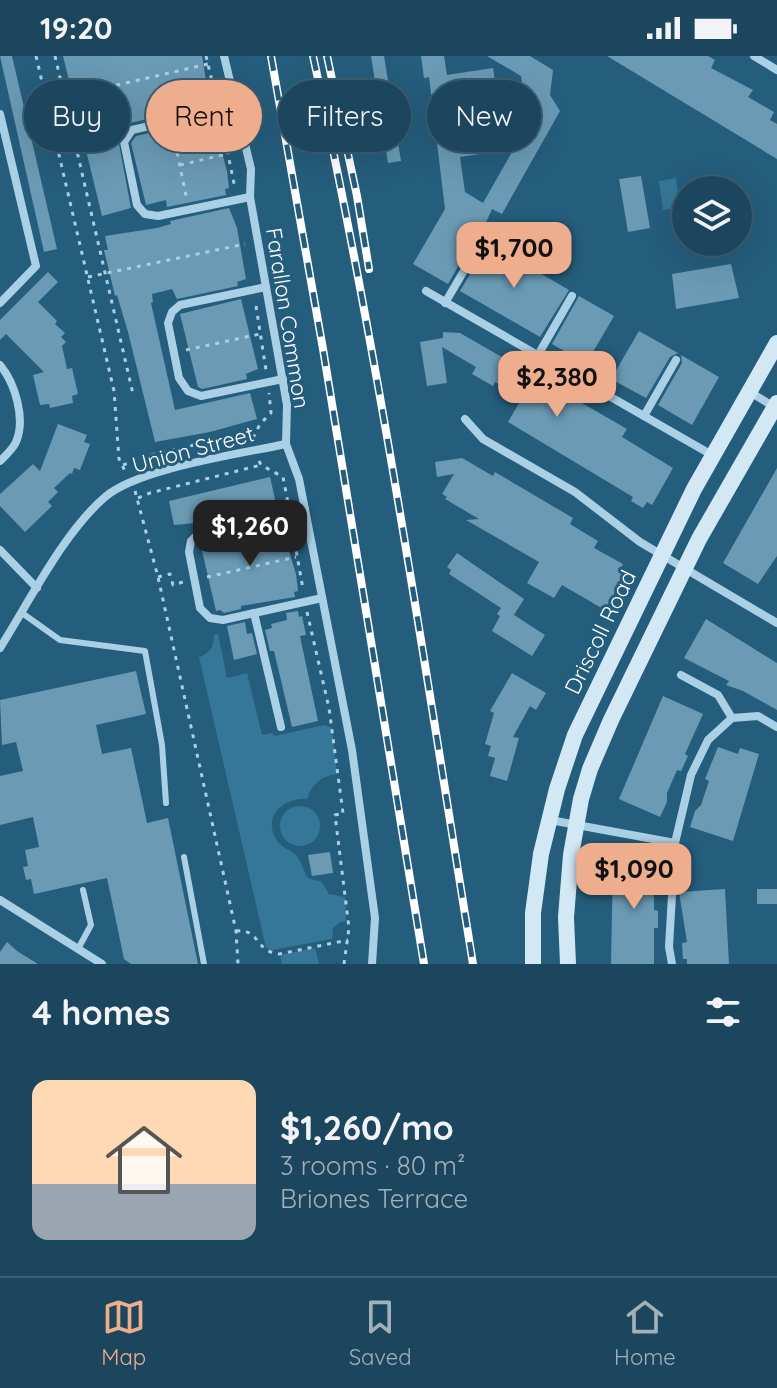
<!DOCTYPE html>
<meta charset="utf-8">
<style>
body{margin:0;font-family:Quicksand,sans-serif;background:#254d63;color:#f1f3f6;height:100vh;display:flex;flex-direction:column;font-size:30px;white-space:nowrap}
*{box-sizing:border-box;margin:0}
p{font-size:26px;color:#a0b1bc}
.icon{flex:none;width:44px;height:44px;fill:none;stroke:currentColor;stroke-width:2;stroke-linecap:round;stroke-linejoin:round}
.map{position:relative;height:908px;overflow:hidden}
.sheet{display:flex;flex-direction:column;background:#1c465d;flex:1}
.sheet>*{flex:none}
.top-card{position:absolute;left:24px;top:24px;width:730px;height:72px;display:flex;gap:16px}
.fabs{position:absolute;left:672px;top:120px;display:grid;gap:16px}
.fabs a{display:grid;place-items:center;width:80px;height:80px;border-radius:50%;background:#1c465d;box-shadow:0 8px 32px #0002,0 0 0 2px #3a5e72;font-size:40px}
.price{position:absolute;translate:-50% -68px;padding:0 18px;border-radius:16px;background:#eead8d;color:#111;font-size:26px;line-height:52px;filter:drop-shadow(0 2px 4px #0008)}
.price::after{content:'';position:absolute;left:50%;top:48px;width:24px;height:18px;margin-left:-12px;background:inherit;clip-path:polygon(0 0,100% 0,50% 100%)}
.price.selected{background:#222;color:#fff}
ul{padding:0;list-style:none}
li{display:flex;align-items:center;gap:24px;height:200px;padding:0 32px}
li span{display:grid;place-items:center;flex:none;width:224px;height:160px;border-radius:16px;color:#555}
li>.icon{margin-inline-start:auto}
span .icon{width:96px;height:96px;fill:#fffc;stroke-width:1}
li b{font-size:34px}
h2{display:flex;justify-content:space-between;align-items:center;height:96px;padding:0 32px;font-size:34px}
.chip{padding:0 28px;border-radius:36px;background:#1c465d;box-shadow:0 8px 32px #0002,0 0 0 2px #3a5e72;font-size:28px;line-height:72px}
.chip.selected{background:#eead8d;color:#111}
.status{display:flex;justify-content:space-between;align-items:center;height:56px;padding:0 40px;background:#1c465d;direction:ltr}
.status svg{height:22px;fill:currentColor}
.dock{display:flex;justify-content:space-around;align-items:center;height:112px;border-top:2px solid #3a5e72;background:#1c465d;font-size:22px;color:#a0b1bc}
.dock a{display:grid;justify-items:center;gap:4px}
.dock .selected{color:#eead8d}
.map>svg:first-child{display:block}
.green{fill:#367698}
.building{fill:#6a9ab4}
.lines{fill:none;stroke-linecap:round;stroke-linejoin:round}
.path{stroke:#aad0e5;stroke-width:3;stroke-dasharray:4 6;stroke-linecap:butt}
.lane{stroke:#aad0e5;stroke-width:6}
.street{stroke:#aad0e5;stroke-width:8}
.secondary{stroke:#d3e8f5;stroke-width:16}
.rail-casing{stroke:#fff;stroke-width:8}
.rail{stroke:#255d7c;stroke-width:5;stroke-dasharray:15;stroke-linecap:butt}
.labels{text-anchor:middle;stroke-width:6;stroke-linejoin:round;paint-order:stroke}
.street-label{font-size:22px;fill:#fff;stroke:#255d7c}
</style>
<div class="status"><b>19:20</b><svg viewBox="0 0 49 12"><path d="M0 12V9h3v3zM5 12V6h3v6zM10 12V3h3v9zM15 12V0h3v12zM26 1h20v11H26zM47 4h2v5h-2z"/></svg></div>
<div class="map">
<svg width="777" height="908" viewBox="0 0 777 908">
<rect width="100%" height="100%" fill="#255d7c"/>
<!-- green -->
<g class="green">
<polygon points="676,122 680,151 663,154 659,125"/>
<path d="M218,578l9,44 20,-5 15,62 10,-2 3,3 49,-11 8,3 5,46c-16,2 -25,10 -30,25 -22,-2 -45,17 -31,40 5,9 14,10 20,16 6,7 7,16 12,23l14,4 7,12 16,3 1,24 -6,1 -7,6 -1,11 -59,11 -7,-2 -67,-291c11,-4 15,-10 15,-22z"/>
<circle cx="300" cy="770" r="20"/>
<polygon points="315,892 319,908 282,908 280,899"/>
</g>
<!-- building -->
<g class="building">
<polygon points="0,0 12,0 57,193 44,196"/>
<polygon points="63,0 202,0 210,49 130,67 118,83 131,152 102,160"/>
<polygon points="371,0 384,0 401,105 388,107"/>
<polygon points="421,0 444,0 447,19 493,12 505,94 460,101 465,136 483,147 528,68 521,20 487,0 530,0 553,14 550,39 560,55 502,158 492,153 479,182 473,185 448,228 413,208 445,153 429,21 424,22"/>
<polygon points="607,0 708,0 715,4 711,12 753,34 748,41 774,56 770,64 777,68 777,103"/>
<polygon points="213,63 227,115 229,132 225,133 226,139 167,151 166,144 146,149 131,87 136,80"/>
<polygon points="641,120 650,172 628,176 619,123"/>
<polygon points="229,152 237,172 246,223 237,226 238,230 177,243 172,233 152,238 153,246 151,247 175,354 250,337 257,363 210,376 155,386 128,276 117,239 115,240 104,194 108,194 105,180 157,172 171,168 170,165"/>
<polygon points="485,185 569,234 540,281 460,235 485,193"/>
<polygon points="731,208 739,242 676,253 672,218"/>
<polygon points="48,216 58,226 38,246 57,265 55,268 65,277 61,281 66,286 62,290 67,313 72,312 78,338 72,340 73,347 50,352 49,348 40,349 33,319 44,316 6,278 0,284 0,264"/>
<polygon points="579,240 614,260 586,308 552,288"/>
<polygon points="241,243 258,313 246,318 247,323 202,333 198,331 180,258"/>
<polygon points="639,275 678,297 670,301 646,342 611,323"/>
<polygon points="443,276 460,277 627,373 622,381 673,412 652,449 647,446 643,452 631,445 633,441 508,366 522,342 495,326 493,330 472,318 476,311 442,291 447,327 427,330 420,286 443,282"/>
<polygon points="681,299 719,321 692,369 658,349 682,307"/>
<polygon points="58,368 87,379 84,386 90,388 80,414 74,412 72,418 70,417 54,432 58,436 48,446 52,450 25,476 0,450 0,438 33,408 40,415"/>
<polygon points="462,402 493,420 495,416 573,462 570,468 598,485 594,492 623,508 620,514 626,518 605,554 562,529 554,542 527,527 539,506 466,464 479,463 445,443 447,441 442,438 454,418 437,421 435,406"/>
<polygon points="777,412 777,500 758,528 723,507"/>
<polygon points="270,421 277,452 196,471 196,467 174,469 169,445"/>
<polygon points="280,466 296,518 298,535 294,536 295,541 241,550 241,553 224,557 220,554 216,555 200,486"/>
<polygon points="457,497 524,543 514,559 545,579 532,600 492,575 500,560 497,558 501,552 449,518 451,514 447,511"/>
<polygon points="298,555 299,561 302,560 306,579 300,580 318,665 292,671 274,595 270,595 265,574 272,572 271,568 287,564 286,557"/>
<polygon points="706,563 777,607 777,654 743,635 726,629 729,625 684,602"/>
<polygon points="245,566 247,578 252,577 257,598 234,604 227,570"/>
<polygon points="136,615 146,658 96,669 102,698 131,692 147,767 168,762 198,908 131,908 124,903 107,822 34,838 31,823 26,824 23,811 28,810 25,794 39,791 33,761 0,769 0,720 23,715 16,686 2,689 0,644"/>
<polygon points="512,617 546,637 536,654 530,650 513,681 519,682 507,725 490,720 495,702 488,700 491,690 485,688 494,657 490,655"/>
<polygon points="663,640 703,658 685,698 688,700 681,715 677,714 667,737 667,746 660,761 619,743"/>
<polygon points="718,691 738,698 740,692 759,698 733,785 690,771 695,755 701,749 709,725 705,723"/>
<polygon points="330,796 333,817 312,820 308,799"/>
<polygon points="613,803 658,804 658,829 654,829 654,854 658,855 658,872 654,872 654,908 611,908"/>
<polygon points="725,833 729,908 687,908 687,903 683,903 682,887 687,886 679,836"/>
<rect x="757" y="833" width="20" height="15"/>
<polygon points="7,886 17,895 38,908 0,908 0,896"/>
</g>
<g class="lines">
<!-- path -->
<g class="path">
<polyline points="36,0 114,335 119,403 126,417"/>
<polyline points="55,0 133,338"/>
<polyline points="206,0 216,42"/>
<polyline points="48,45 208,8"/>
<polyline points="221,65 235,132"/>
<polyline points="173,77 187,144"/>
<polyline points="180,109 227,98"/>
<polyline points="88,221 245,188"/>
<polyline points="256,250 266,314"/>
<polyline points="186,294 260,278"/>
<polyline points="253,382 260,368 271,357 269,337"/>
<polyline points="259,405 261,409 283,421 288,447"/>
<polyline points="123,409 155,398 250,376 255,377"/>
<polyline points="135,435 158,521 236,875 238,908"/>
<polyline points="138,442 150,437 261,409"/>
<polyline points="291,466 303,533"/>
<polyline points="158,521 170,518 173,529 183,526"/>
<polyline points="207,521 296,501"/>
<polyline points="307,556 329,652 343,757"/>
<path d="M236,875c25,-2 18,20 43,23l69,-14"/>
<polyline points="344,908 349,872 335,759 344,757"/>
</g>
<!-- lane -->
<g class="lane">
<polyline points="22,557 60,584 145,595 162,689 166,747"/>
<polyline points="184,801 204,908"/>
<polyline points="78,893 91,869 83,834"/>
</g>
<!-- street -->
<g class="street">
<polyline points="224,0 251,113 250,141 287,349 286,388 299,423 352,694 375,862 372,908"/>
<polyline points="754,0 777,14"/>
<polyline points="236,50 132,74 124,86 137,149 145,158 158,160 250,141"/>
<polyline points="0,58 36,210 0,247"/>
<polyline points="266,231 180,249 172,256 168,267 179,322 188,335 201,340 283,323"/>
<polyline points="426,235 712,399"/>
<polyline points="445,247 479,189"/>
<polyline points="538,299 572,240"/>
<path d="M0,309c15,18 26,54 16,77 -3,7 -10,13 -16,19"/>
<polyline points="750,336 776,352"/>
<polyline points="644,360 676,304"/>
<polyline points="465,363 483,383 575,436 640,486 777,567"/>
<polyline points="305,453 199,477 191,485 189,496 200,552 210,562 223,564 322,542"/>
<polyline points="0,494 37,532"/>
<polyline points="254,557 281,671"/>
<path d="M0,592c29,-46 64,-116 105,-151 34,-29 135,-43 181,-53"/>
<polyline points="681,619 718,639 732,662"/>
<polyline points="550,764 675,787"/>
<polyline points="0,844 102,908"/>
<polyline points="672,908 669,891 675,787 691,719 708,684 732,662 758,660 777,671"/>
</g>
<!-- secondary -->
<g class="secondary">
<polyline points="533,908 533,857 541,798 557,733 575,679 694,433 777,287"/>
<polyline points="568,908 566,861 571,799 581,743 590,713 611,664 699,483 777,347"/>
</g>
<!-- rail casing -->
<g class="rail-casing">
<g id="rail">
<polyline points="271,0 323,293 424,908"/>
<path d="M313,0c66,300 111,605 160,908"/>
<polyline points="327,0 357,140 369,213"/>
</g>
</g>
<!-- rail -->
<use href="#rail" class="rail"/>
</g>
<g class="labels">
<!-- street labels -->
<g class="street-label">
<text transform="translate(288 262) rotate(81)" y="8">Farallon Common</text>
<text transform="translate(193 393) rotate(-15)" y="8">Union Street</text>
<text transform="translate(600 576) rotate(-64)" y="8">Driscoll Road</text>
</g>
</g>
</svg>
<div class="fabs">
<a><svg class="icon" aria-label="layers" viewBox="0 0 24 24"><path d="M12 4l9 5-9 5-9-5zM3 14l9 5 9-5"/></svg></a>
</div>
<b class="price" style="left:514px;top:234px">$1,700</b>
<b class="price" style="left:557px;top:363px">$2,380</b>
<b class="price selected" style="left:250px;top:512px">$1,260</b>
<b class="price" style="left:634px;top:855px">$1,090</b>
<div class="top-card">
<a class="chip">Buy</a>
<a class="chip selected">Rent</a>
<a class="chip">Filters</a>
<a class="chip">New</a>
</div>
</div>
<section class="sheet">
<h2>4 homes<svg class="icon" aria-label="filters" viewBox="0 0 24 24"><path d="M4 7h16M4 17h16"/><circle cx="9" cy="7" r="2"/><circle cx="15" cy="17" r="2"/></svg></h2>
<ul>
<li><span style="background:linear-gradient(#ffd9b3 65%,#9aa5b1 0)"><svg class="icon" aria-label="home" viewBox="0 0 24 24"><path d="M3 11l9-7 9 7M6 9v11h12V9"/></svg></span><div><b>$1,260/mo</b><p>3 rooms · 80 m²</p><p>Briones Terrace</p></div></li>
</ul>
</section>
<nav class="dock">
<a class="selected"><svg class="icon" aria-label="map" viewBox="0 0 24 24"><path d="M3 6l6-2 6 2 6-2v14l-6 2-6-2-6 2zM9 4v14M15 6v14"/></svg>Map</a>
<a><svg class="icon" aria-label="saved" viewBox="0 0 24 24"><path d="M7 4h10v16l-5-4-5 4z"/></svg>Saved</a>
<a><svg class="icon" aria-label="home" viewBox="0 0 24 24"><path d="M3 11l9-7 9 7M6 9v11h12V9"/></svg>Home</a>
</nav>
